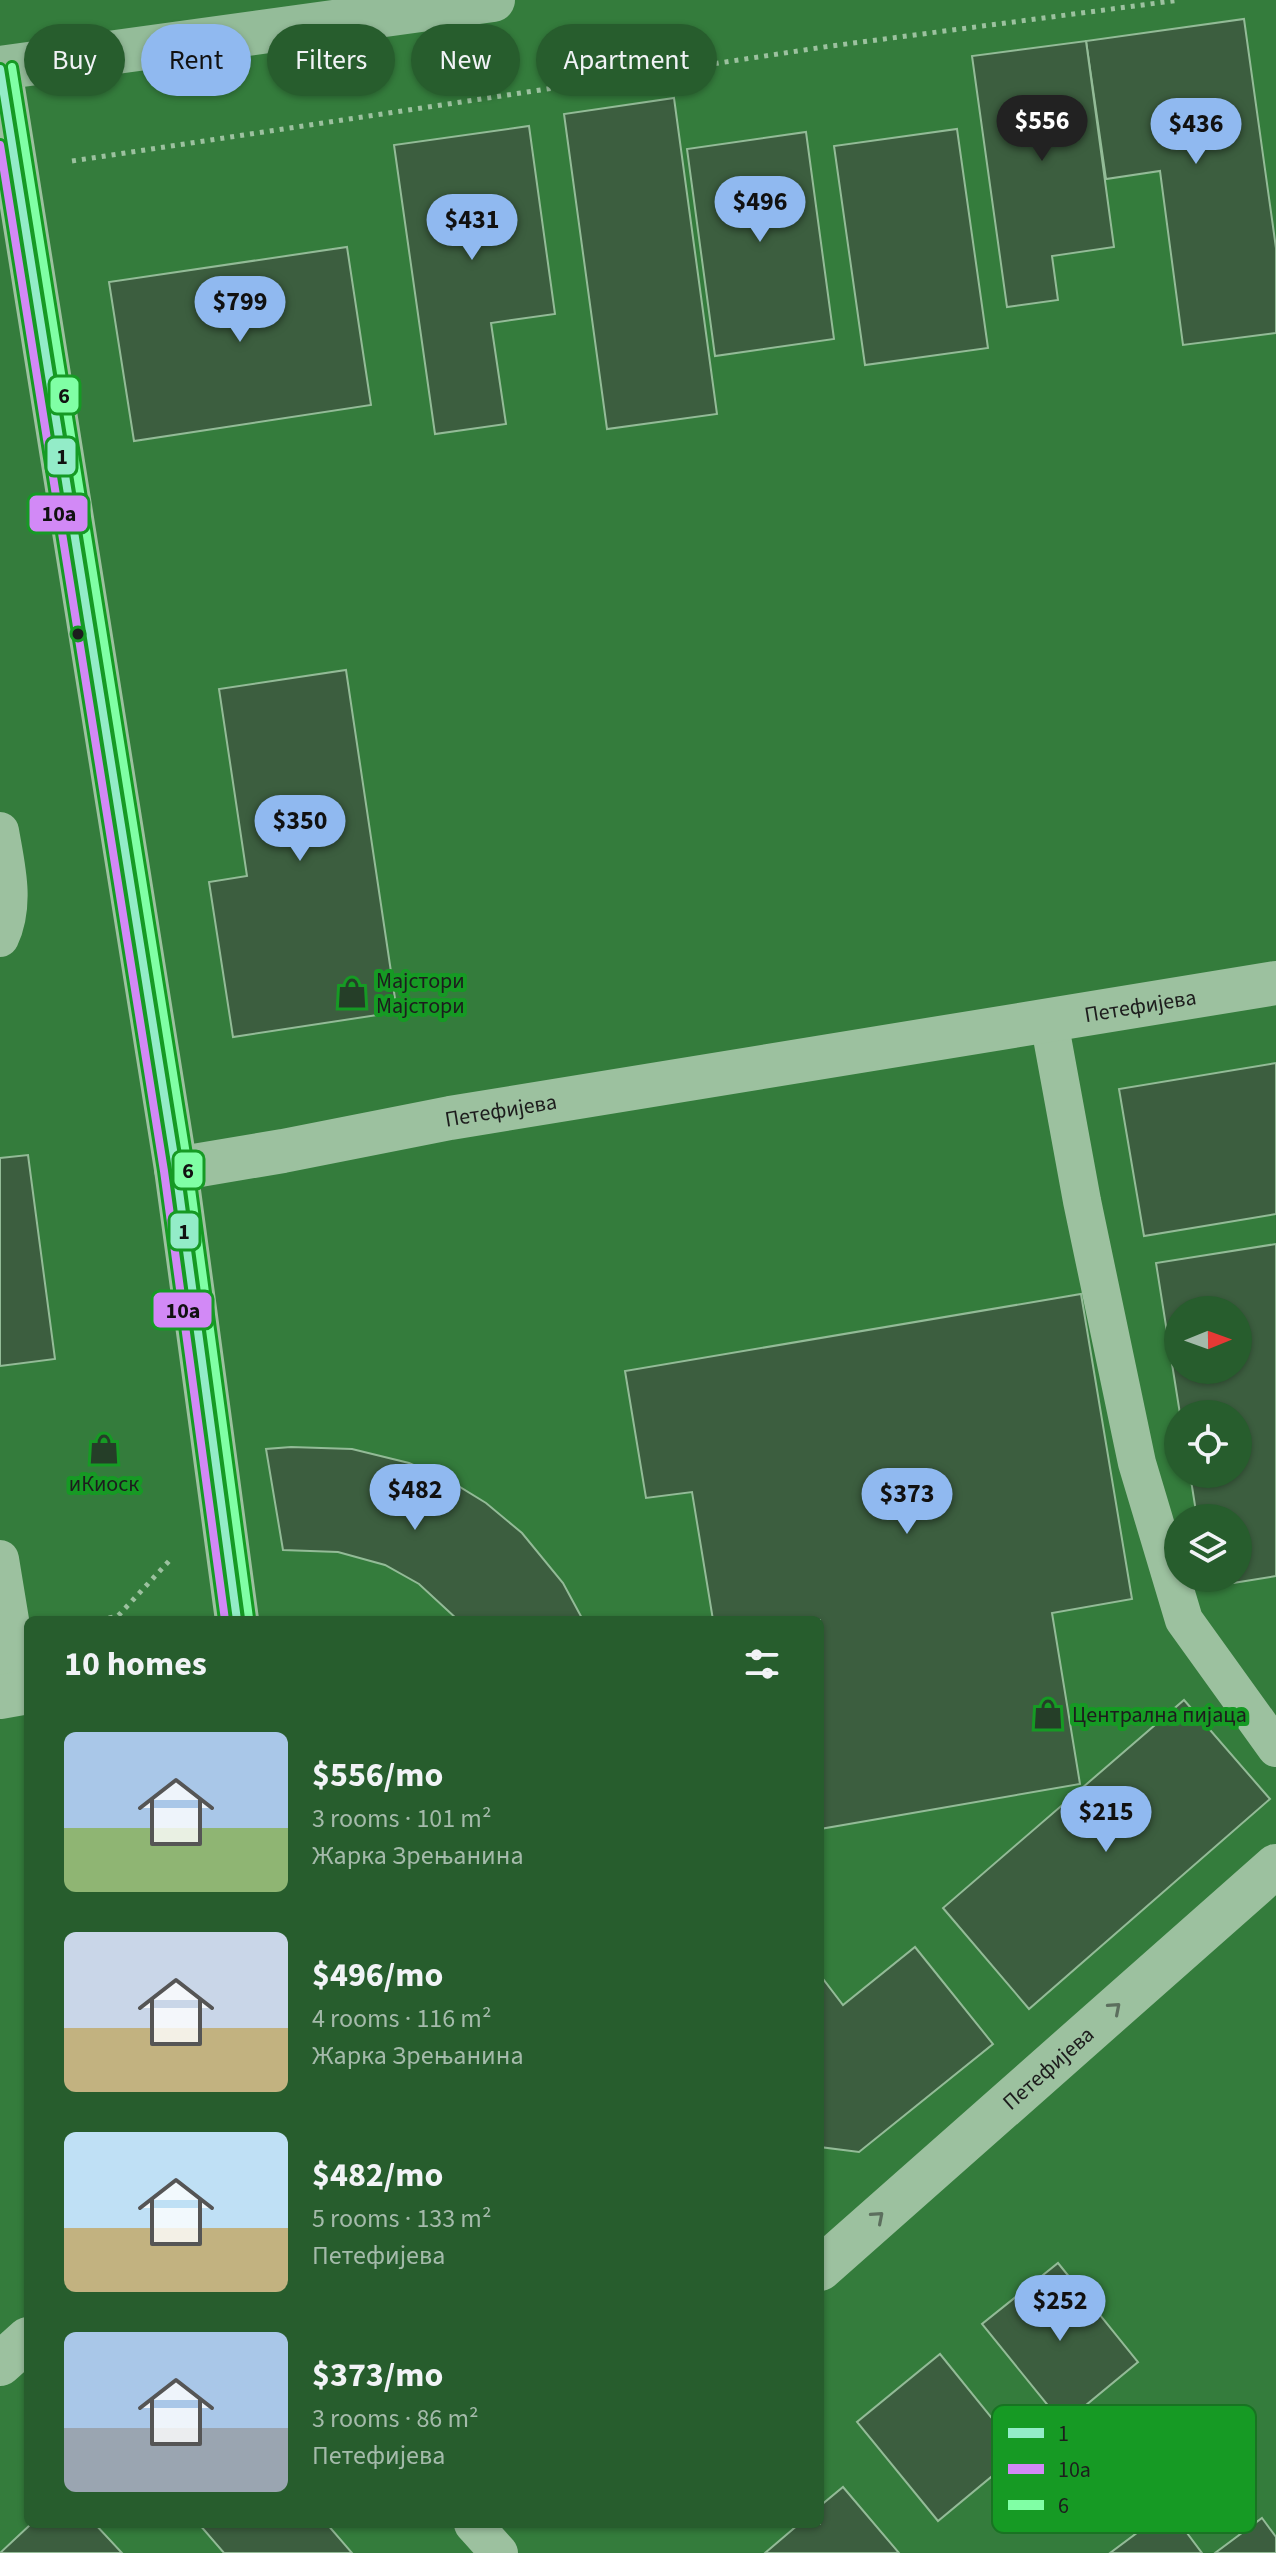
<!DOCTYPE html>
<meta charset="utf-8">
<style>
body{margin:0;font-family:"Source Sans 3",sans-serif;background:#2f6335;color:#f1f3f6;height:100vh;display:flex;flex-direction:column;font-size:30px;white-space:nowrap}
*{box-sizing:border-box;margin:0}
p{font-size:26px;color:#a4baaa}
.icon{flex:none;width:44px;height:44px;fill:none;stroke:currentColor;stroke-width:2;stroke-linecap:round;stroke-linejoin:round}
.map{position:relative;flex:1;overflow:hidden}
.panel{position:absolute;left:24px;top:1616px;width:800px;height:912px;display:flex;flex-direction:column;background:#275d2d;border-radius:12px;box-shadow:0 2px 6px #0004}
.panel>*{flex:none}
.hud{position:absolute;left:24px;top:24px;width:800px;height:72px;display:flex;gap:16px}
.needle{width:52px;rotate:89deg}
.buttons{position:absolute;left:1164px;top:1296px;display:grid;gap:16px}
.buttons a{display:grid;place-items:center;width:88px;height:88px;border-radius:50%;background:#275d2d;box-shadow:0 2px 6px #0004;font-size:40px}
.price{position:absolute;translate:-50% -68px;padding:0 18px;border-radius:28px;background:#90b9f0;color:#111;font-size:26px;line-height:52px;filter:drop-shadow(0 2px 4px #0008)}
.price::after{content:'';position:absolute;left:50%;top:48px;width:24px;height:18px;margin-left:-12px;background:inherit;clip-path:polygon(0 0,100% 0,50% 100%)}
.price.on{background:#222;color:#fff}
ul{padding:0;list-style:none}
li{display:flex;align-items:center;gap:24px;height:200px;padding:0 40px}
li span{display:grid;place-items:center;flex:none;width:224px;height:160px;border-radius:12px;color:#555}
li>.icon{margin-inline-start:auto}
span .icon{width:96px;height:96px;fill:#fffc;stroke-width:1}
li b{font-size:34px}
h2{display:flex;justify-content:space-between;align-items:center;height:96px;padding:0 40px;font-size:34px}
.tag{padding:0 28px;border-radius:36px;background:#275d2d;box-shadow:0 2px 6px #0004;font-size:28px;line-height:72px}
.tag.on{background:#90b9f0;color:#111}
.map>svg:first-child{display:block}
.building{fill:#3c5e3f;stroke:#93bb97;stroke-width:2;fill-rule:evenodd}
.lines{fill:none;stroke-linecap:round;stroke-linejoin:round}
.path{stroke:#9cc19f;stroke-width:5;stroke-dasharray:4 6;stroke-linecap:butt}
.lane{stroke:#9cc19f;stroke-width:38}
.street{stroke:#9cc19f;stroke-width:44}
.secondary{stroke:#94bc99;stroke-width:44}
.bus-1-casing{stroke:#169a24;stroke-width:14}
.bus-2-casing{stroke:#169a24;stroke-width:14}
.bus-3-casing{stroke:#169a24;stroke-width:14}
.bus-1{stroke:#93ecc8;stroke-width:8}
.bus-2{stroke:#d289f6;stroke-width:8}
.bus-3{stroke:#80ffa5;stroke-width:8}
.oneway{stroke:#5c6f5e}
.bus-dot{fill:#1d1d1d;stroke:#169a24;stroke-width:3}
.labels{text-anchor:middle;stroke-width:8;stroke-linejoin:round;paint-order:stroke}
.poi-label{font-size:22px;fill:#1d1d1d;stroke:#169a24;text-anchor:start}
.street-label{font-size:22px;fill:#1d1d1d;stroke:#169a24}
.key{fill:#169a24;stroke:#187422;stroke-width:2}
.key-label{font-size:22px;fill:#1d1d1d}
.line-badge{stroke:#169a24;stroke-width:3}
.pale-badge-label{font-size:22px;text-anchor:middle;font-weight:bold;fill:#111}
</style>
<div class="map">
<svg width="1276" height="2553" viewBox="0 0 1276 2553">
<rect width="100%" height="100%" fill="#347c3c"/>
<!-- building -->
<g class="building">
<polygon points="1244,19 1276,248 1276,333 1183,345 1160,171 1106,179 1086,41"/>
<polygon points="1086,41 1114,247 1052,256 1058,300 1007,307 972,56"/>
<polygon points="674,98 717,414 607,429 564,114"/>
<polygon points="529,126 555,314 491,323 506,424 435,434 394,145"/>
<polygon points="957,129 988,348 865,365 834,146"/>
<polygon points="806,132 834,339 715,356 687,149"/>
<polygon points="347,247 371,405 134,441 109,282"/>
<polygon points="346,670 397,1012 233,1037 209,882 247,876 219,689"/>
<polygon points="1276,1063 1276,1214 1144,1236 1119,1089"/>
<polygon points="28,1155 55,1359 0,1366 0,1158"/>
<path d="M1276,1244v332l-68,11 -1,-9h31v-60h-41l-7,-44h48v-60h-58l-24,-151zM1178,1310h60v60h-60z"/>
<polygon points="1081,1294 1132,1599 1052,1613 1080,1784 820,1829 820,1620 713,1620 692,1492 646,1498 625,1371"/>
<polygon points="291,1447 352,1449 409,1463 450,1481 486,1503 522,1533 563,1583 583,1620 458,1620 419,1584 385,1565 338,1552 283,1550 266,1449"/>
<polygon points="1184,1700 1270,1799 1029,2009 943,1908"/>
<polygon points="915,1947 993,2044 859,2152 820,2147 820,1975 843,2005"/>
<polygon points="1058,2263 1138,2362 1063,2424 982,2324"/>
<polygon points="940,2354 1020,2453 938,2521 857,2422"/>
<polygon points="843,2487 899,2553 765,2553 799,2524 820,2524 820,2506"/>
<polygon points="1169,2509 1202,2553 1110,2553"/>
<polygon points="1262,2518 1276,2537 1276,2553 1215,2553"/>
<polygon points="31,2524 95,2524 122,2553 0,2553"/>
<polygon points="199,2524 327,2524 352,2553 224,2553"/>
</g>
<g class="lines">
<!-- path -->
<g class="path">
<polyline points="72,161 831,46 1180,0"/>
<polyline points="99,1620 118,1616 170,1560"/>
</g>
<!-- lane -->
<g class="lane">
<path d="M0,831c6,35 16,73 0,107"/>
<polyline points="1049,1021 1082,1201 1137,1463 1184,1620 1276,1748"/>
<polyline points="0,1559 22,1693"/>
<polyline points="473,2524 499,2553"/>
</g>
<!-- street -->
<g class="street">
<polyline points="0,69 176,1169 237,1620"/>
<path id="s1" d="M176,1169l107,-18 167,-33 826,-135"/>
<polyline points="0,1697 28,1692"/>
<path id="s2" d="M820,2269l456,-403"/>
<polyline points="0,2364 28,2339"/>
</g>
<!-- secondary -->
<polyline class="secondary" points="0,68 493,0"/>
<!-- bus-1 casing -->
<g class="bus-1-casing">
<polyline id="bus-1" points="0,69 176,1169 237,1620"/>
</g>
<!-- bus-2 casing -->
<g class="bus-2-casing">
<polyline id="bus-2" points="0,145 164,1171 225,1620"/>
</g>
<!-- bus-3 casing -->
<g class="bus-3-casing">
<polyline id="bus-3" points="12,67 188,1167 249,1618"/>
</g>
<!-- bus-1 -->
<use href="#bus-1" class="bus-1"/>
<!-- bus-2 -->
<use href="#bus-2" class="bus-2"/>
<!-- bus-3 -->
<use href="#bus-3" class="bus-3"/>
</g>
<!-- one-way arrows -->
<defs><path id="oneway-chevron" d="M-2-3.5L2.5 0L-2 3.5" fill="none" stroke-width="1.6" stroke-linecap="round" stroke-linejoin="round" transform="scale(2)"/></defs>
<g class="oneway">
<use href="#oneway-chevron" transform="translate(1115 2008) rotate(-41)"/>
<use href="#oneway-chevron" transform="translate(878 2217) rotate(-41)"/>
</g>
<!-- icons -->
<defs>
<g id="shop-bare" transform="scale(2.4)"><path d="M-5-2.5h2.3a2.7 3.5 0 0 1 5.4 0H5L5.5 6h-11ZM-1.5-2.5h3a1.5 2.3 0 0 0-3 0Z" fill="#253e28" stroke="#169a24" stroke-width="2.5" paint-order="stroke"/></g>
</defs>
<g fill-rule="evenodd">
<use href="#shop-bare" x="352" y="993"/>
<use href="#shop-bare" x="104" y="1449"/>
<use href="#shop-bare" x="1048" y="1714"/>
</g>
<!-- markers -->
<circle class="bus-dot" cx="78" cy="634" r="7"/>
<g class="labels">
<!-- poi labels -->
<g class="poi-label">
<text x="376" y="988">Мајстори<tspan x="376" dy="25">Мајстори</tspan></text>
<text x="104" y="1491" text-anchor="middle">иКиоск</text>
<text x="1072" y="1722">Централна пијаца</text>
</g>
<!-- street labels -->
<g class="street-label">
<text dy="8" stroke="none"><textPath href="#s1" startOffset="978">Петефијева</textPath></text>
<text dy="8" stroke="none"><textPath href="#s1" startOffset="330">Петефијева</textPath></text>
<text dy="8" stroke="none"><textPath href="#s2" startOffset="304">Петефијева</textPath></text>
</g>
</g>
<!-- legend -->
<rect x="992" y="2405" width="264" height="128" rx="12" class="key"/>
<rect x="1008" y="2428" width="36" height="10" fill="#93ecc8"/>
<rect x="1008" y="2464" width="36" height="10" fill="#d289f6"/>
<rect x="1008" y="2500" width="36" height="10" fill="#80ffa5"/>
<g class="key-label">
<text x="1058" y="2441">1</text>
<text x="1058" y="2477">10а</text>
<text x="1058" y="2513">6</text>
</g>
<g class="line-badge">
<rect x="49" y="376" width="31" height="38" rx="8" fill="#80ffa5"/>
<rect x="46" y="437" width="31" height="39" rx="8" fill="#93ecc8"/>
<rect x="28" y="494" width="61" height="39" rx="8" fill="#d289f6"/>
<rect x="173" y="1151" width="31" height="38" rx="8" fill="#80ffa5"/>
<rect x="169" y="1212" width="31" height="38" rx="8" fill="#93ecc8"/>
<rect x="152" y="1291" width="61" height="38" rx="8" fill="#d289f6"/>
</g>
<g class="pale-badge-label">
<text x="64" y="403">6</text>
<text x="62" y="464">1</text>
<text x="59" y="521">10а</text>
<text x="188" y="1178">6</text>
<text x="184" y="1239">1</text>
<text x="183" y="1318">10а</text>
</g>
</svg>
<div class="buttons">
<a><svg class="needle" viewBox="-14 -14 28 28"><path d="M0-13l5 13h-10z" fill="#e53935"/><path d="M0 13l5-13h-10z" fill="#a4baaa"/></svg></a>
<a><svg class="icon" aria-label="locate" viewBox="0 0 24 24"><circle cx="12" cy="12" r="6"/><path d="M12 2v4M12 18v4M2 12h4M18 12h4"/></svg></a>
<a><svg class="icon" aria-label="layers" viewBox="0 0 24 24"><path d="M12 4l9 5-9 5-9-5zM3 14l9 5 9-5"/></svg></a>
</div>
<b class="price on" style="left:1042px;top:163px">$556</b>
<b class="price" style="left:1196px;top:166px">$436</b>
<b class="price" style="left:760px;top:244px">$496</b>
<b class="price" style="left:472px;top:262px">$431</b>
<b class="price" style="left:240px;top:344px">$799</b>
<b class="price" style="left:300px;top:863px">$350</b>
<b class="price" style="left:415px;top:1532px">$482</b>
<b class="price" style="left:907px;top:1536px">$373</b>
<b class="price" style="left:1106px;top:1854px">$215</b>
<b class="price" style="left:1060px;top:2343px">$252</b>
<div class="hud">
<a class="tag">Buy</a>
<a class="tag on">Rent</a>
<a class="tag">Filters</a>
<a class="tag">New</a>
<a class="tag">Apartment</a>
</div>
<section class="panel">
<h2>10 homes<svg class="icon" aria-label="filters" viewBox="0 0 24 24"><path d="M4 7h16M4 17h16"/><circle cx="9" cy="7" r="2"/><circle cx="15" cy="17" r="2"/></svg></h2>
<ul>
<li><span style="background:linear-gradient(#a9c7e8 60%,#8fb573 0)"><svg class="icon" aria-label="home" viewBox="0 0 24 24"><path d="M3 11l9-7 9 7M6 9v11h12V9"/></svg></span><div><b>$556/mo</b><p>3 rooms · 101 m²</p><p>Жарка Зрењанина</p></div></li>
<li><span style="background:linear-gradient(#c9d6e8 60%,#c2b280 0)"><svg class="icon" aria-label="home" viewBox="0 0 24 24"><path d="M3 11l9-7 9 7M6 9v11h12V9"/></svg></span><div><b>$496/mo</b><p>4 rooms · 116 m²</p><p>Жарка Зрењанина</p></div></li>
<li><span style="background:linear-gradient(#bfe0f5 60%,#c2b280 0)"><svg class="icon" aria-label="home" viewBox="0 0 24 24"><path d="M3 11l9-7 9 7M6 9v11h12V9"/></svg></span><div><b>$482/mo</b><p>5 rooms · 133 m²</p><p>Петефијева</p></div></li>
<li><span style="background:linear-gradient(#a9c7e8 60%,#9aa5b1 0)"><svg class="icon" aria-label="home" viewBox="0 0 24 24"><path d="M3 11l9-7 9 7M6 9v11h12V9"/></svg></span><div><b>$373/mo</b><p>3 rooms · 86 m²</p><p>Петефијева</p></div></li>
</ul>
</section>
</div>
